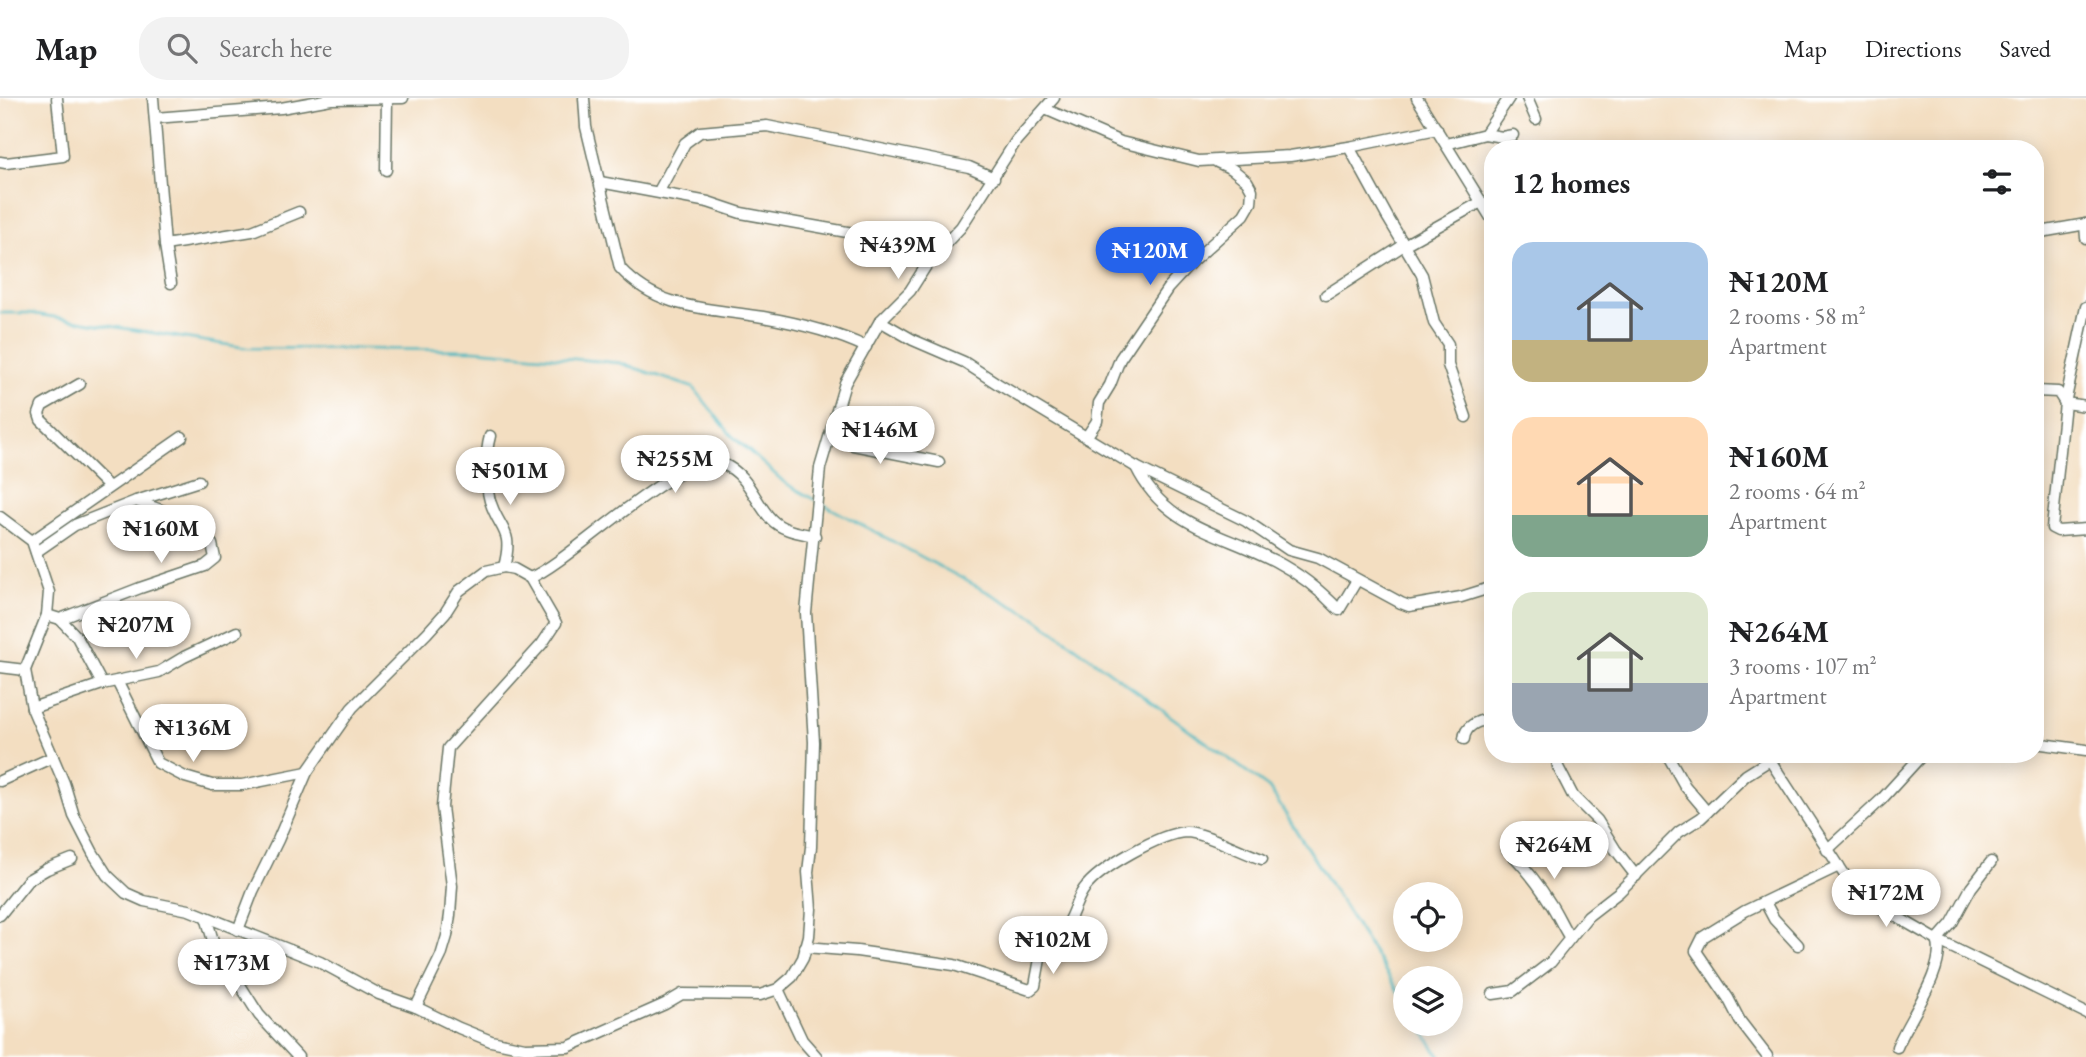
<!DOCTYPE html>
<meta charset="utf-8">
<style>
body{margin:0;font-family:"EB Garamond",serif;background:#f2f2f2;color:#202124;height:100vh;display:flex;flex-direction:column;font-size:26px;white-space:nowrap}
*{box-sizing:border-box;margin:0}
p{font-size:23px;color:#757577}
.icon{flex:none;width:38px;height:38px;fill:none;stroke:currentColor;stroke-width:2;stroke-linecap:round;stroke-linejoin:round}
.map{position:relative;flex:1;overflow:hidden}
.details{position:absolute;left:1484px;top:42px;width:560px;height:623px;display:flex;flex-direction:column;background:#fff;border-radius:28px;box-shadow:0 4px 18px #0003}
.details>*{flex:none}
.buttons{position:absolute;left:1393px;top:784px;display:grid;gap:14px}
.buttons a{display:grid;place-items:center;width:70px;height:70px;border-radius:50%;background:#fff;box-shadow:0 4px 18px #0003;font-size:35px}
.price{position:absolute;translate:-50% -60px;padding:0 16px;border-radius:24px;background:#fff;color:#222;font-size:23px;line-height:46px;filter:drop-shadow(0 2px 4px #0008)}
.price::after{content:'';position:absolute;left:50%;top:42px;width:21px;height:16px;margin-left:-10px;background:inherit;clip-path:polygon(0 0,100% 0,50% 100%)}
.price.selected{background:#2563eb;color:#fff}
ul{padding:0;list-style:none}
li{display:flex;align-items:center;gap:21px;height:175px;padding:0 28px}
li span{display:grid;place-items:center;flex:none;width:196px;height:140px;border-radius:21px;color:#555}
li>.icon{margin-inline-start:auto}
span .icon{width:84px;height:84px;fill:#fffc;stroke-width:1}
li b{font-size:30px}
h2{display:flex;justify-content:space-between;align-items:center;height:84px;padding:0 28px;font-size:30px}
header{display:flex;align-items:center;gap:42px;box-sizing:border-box;height:98px;padding:0 35px;background:#fff;border-bottom:2px solid #e0e0e0}
header strong{font-size:33px}
nav{display:flex;gap:38px;margin-inline-start:auto;font-size:24px}
.search{width:490px;height:63px;background:#f2f2f2;display:flex;align-items:center;gap:18px;box-sizing:border-box;padding:0 24px;border-radius:28px;color:#757577;font-size:26px}
.map>svg:first-child{display:block}
.lines{fill:none;stroke-linecap:round;stroke-linejoin:round}
.stream{stroke:#48b7c0;stroke-width:2.5}
.street-casing{stroke:#697565;stroke-width:13}
.street{stroke:#fff;stroke-width:10}
</style>
<header>
<strong>Map</strong>
<div class="search"><svg class="icon" aria-label="search" viewBox="0 0 24 24"><circle cx="10" cy="10" r="6"/><path d="M15 15l6 6"/></svg>Search here</div>
<nav><a>Map</a><a>Directions</a><a>Saved</a></nav>
</header>
<div class="map">
<svg width="2086" height="959" viewBox="0 0 2086 959">
<rect width="100%" height="100%" fill="#fff"/>
<filter id="ink" filterUnits="userSpaceOnUse"><feTurbulence type="fractalNoise" baseFrequency=".0143" numOctaves="2"/><feDisplacementMap in="SourceGraphic" scale="14" xChannelSelector="R" yChannelSelector="G"/><feConvolveMatrix kernelMatrix="1 2 1 2 8 2 1 2 1" color-interpolation-filters="sRGB"/></filter>
<filter id="wash" filterUnits="userSpaceOnUse"><feTurbulence type="fractalNoise" baseFrequency=".00686" numOctaves="4" result="noise"/><feDisplacementMap in="SourceGraphic" scale="28" xChannelSelector="R" yChannelSelector="G"/><feGaussianBlur stdDeviation="1.57" result="paint"/><feColorMatrix in="noise" values="0 0 0 0 0 0 0 0 0 0 0 0 0 0 0 0 0 1.4 0 .05"/><feComposite in="paint" operator="in"/></filter>
<g filter="url(#wash)">
<rect width="100%" height="100%" fill="#f3dec1"/>
<g class="lines">
<!-- stream -->
<g class="stream">
<polyline points="0,215 29,215 247,250 475,252 620,265 694,290 731,337 785,385 815,402"/>
<polyline points="821,405 1036,520 1269,690 1405,904"/>
<polyline points="1419,926 1440,959"/>
</g>
</g>
</g>
<g filter="url(#ink)">
<g class="lines">
<!-- street casing -->
<g class="street-casing">
<g id="street">
<polyline points="153,0 165,147 171,185"/>
<path d="M584,0l2,29 34,141c39,43 90,40 143,49 34,6 72,15 103,30"/>
<polyline points="1417,0 1493,123"/>
<polyline points="1527,0 1536,21"/>
<polyline points="1045,11 1121,44 1199,63 1290,58 1349,49 1437,31"/>
<polyline points="155,20 281,10 331,1 403,0"/>
<polyline points="1485,36 1502,39 1513,37"/>
<polyline points="1446,46 1485,36 1509,0"/>
<polyline points="1349,49 1388,120 1422,177 1434,225 1448,246 1448,267 1466,319"/>
<polyline points="0,64 6,65 63,58 57,0"/>
<polyline points="386,72 387,0"/>
<polyline points="600,84 708,104 741,115 864,137 929,163"/>
<polyline points="659,93 685,45 700,34 767,28 969,69 994,80"/>
<polyline points="2085,126 2086,140"/>
<polyline points="2035,135 2086,126"/>
<polyline points="165,147 252,133 299,114"/>
<polyline points="1326,197 1404,147 1481,104"/>
<polyline points="2086,209 2065,305 2052,430 2058,433 2086,431"/>
<polyline points="880,223 913,242 964,264 998,286 1136,369 1246,423 1289,452 1318,460 1401,505 1409,508 1461,499 1493,489"/>
<polyline points="80,286 42,308 39,316 41,322 108,388"/>
<polyline points="2035,293 2058,294 2065,305 2086,308"/>
<path d="M490,338c-5,18 -5,47 0,65 10,31 24,28 14,66"/>
<polyline points="831,338 853,347 939,364"/>
<polyline points="1087,338 1097,323 1099,305 1110,287 1120,261 1168,190 1192,164 1244,117 1251,105 1252,92 1247,83 1232,71 1217,64"/>
<path d="M1136,369c29,60 86,66 139,94 25,13 45,29 64,49l18,-30"/>
<polyline points="0,419 32,443 49,494 47,517 25,572 32,610 64,685 74,718 93,755 107,777 126,795 144,803 189,812 320,864 379,896 416,909 459,930 491,943 525,950 568,949 665,906 682,896 760,897 778,891 792,879 803,860 809,838 811,811 808,774 811,749 814,644 806,515 820,370 845,285 880,223 910,193 929,163 961,129 1016,43 1054,0"/>
<polyline points="32,443 182,339"/>
<polyline points="36,454 75,427 136,403 199,383"/>
<path d="M530,480c42,-17 152,-130 193,-114 26,11 31,37 48,55 11,12 30,14 44,17"/>
<polyline points="47,517 60,521 140,490 205,468 215,460 212,446 164,413 136,403"/>
<polyline points="60,521 77,539 102,586"/>
<polyline points="0,569 25,572"/>
<polyline points="117,583 158,665 185,679 212,687 242,687 307,674"/>
<polyline points="32,610 102,586 159,574 184,559 237,534"/>
<path d="M1464,641c1,-15 16,-18 29,-22"/>
<polyline points="2035,645 2086,652"/>
<polyline points="1556,656 1558,669 1573,698 1597,722 1615,751 1636,778"/>
<polyline points="1667,656 1685,688 1707,714"/>
<polyline points="1766,656 1848,782 1878,808 1937,842 2086,915"/>
<polyline points="0,683 53,659"/>
<path d="M1507,751c17,17 31,34 43,54 8,12 12,23 20,35"/>
<polyline points="1827,752 1881,702 1923,656"/>
<polyline points="1765,804 1774,821 1798,847"/>
<polyline points="0,817 28,782 47,771 72,761"/>
<polyline points="206,819 214,846 259,917 298,959"/>
<polyline points="238,832 253,793 278,742 307,674 352,610 427,535 445,515 459,493 486,473 504,469 514,471 530,480 556,525 542,546 448,650 442,709 452,788 450,817 447,838 441,858 416,909"/>
<path d="M805,849l52,4 97,14 76,25 5,-4 7,-38c5,-7 14,-10 20,-17 10,-10 13,-30 22,-42 15,-21 77,-56 102,-57 18,0 57,21 76,27"/>
<polyline points="778,891 802,942 817,959"/>
<polyline points="1493,896 1513,893 1551,864 1588,818 1619,794 1679,734 1701,720 1746,677 1770,662"/>
<path d="M1897,949c11,-27 51,-81 40,-107l15,-17 19,-35 20,-26"/>
<polyline points="1767,958 1740,923 1728,900 1696,853 1703,839 1745,813 1839,768"/>
</g>
</g>
<!-- street -->
<use href="#street" class="street"/>
</g>
</g>
</svg>
<div class="buttons">
<a><svg class="icon" aria-label="locate" viewBox="0 0 24 24"><circle cx="12" cy="12" r="6"/><path d="M12 2v4M12 18v4M2 12h4M18 12h4"/></svg></a>
<a><svg class="icon" aria-label="layers" viewBox="0 0 24 24"><path d="M12 4l9 5-9 5-9-5zM3 14l9 5 9-5"/></svg></a>
</div>
<b class="price" style="left:898px;top:183px">₦439M</b>
<b class="price selected" style="left:1150px;top:189px">₦120M</b>
<b class="price" style="left:880px;top:368px">₦146M</b>
<b class="price" style="left:675px;top:397px">₦255M</b>
<b class="price" style="left:510px;top:409px">₦501M</b>
<b class="price" style="left:161px;top:467px">₦160M</b>
<b class="price" style="left:136px;top:563px">₦207M</b>
<b class="price" style="left:193px;top:666px">₦136M</b>
<b class="price" style="left:1554px;top:783px">₦264M</b>
<b class="price" style="left:1886px;top:831px">₦172M</b>
<b class="price" style="left:1053px;top:878px">₦102M</b>
<b class="price" style="left:232px;top:901px">₦173M</b>
<section class="details">
<h2>12 homes<svg class="icon" aria-label="filters" viewBox="0 0 24 24"><path d="M4 7h16M4 17h16"/><circle cx="9" cy="7" r="2"/><circle cx="15" cy="17" r="2"/></svg></h2>
<ul>
<li><span style="background:linear-gradient(#a9c7e8 70%,#c2b280 0)"><svg class="icon" aria-label="home" viewBox="0 0 24 24"><path d="M3 11l9-7 9 7M6 9v11h12V9"/></svg></span><div><b>₦120M</b><p>2 rooms · 58 m²</p><p>Apartment</p></div></li>
<li><span style="background:linear-gradient(#ffd9b3 70%,#7fa58c 0)"><svg class="icon" aria-label="home" viewBox="0 0 24 24"><path d="M3 11l9-7 9 7M6 9v11h12V9"/></svg></span><div><b>₦160M</b><p>2 rooms · 64 m²</p><p>Apartment</p></div></li>
<li><span style="background:linear-gradient(#dfe7d0 65%,#9aa5b1 0)"><svg class="icon" aria-label="home" viewBox="0 0 24 24"><path d="M3 11l9-7 9 7M6 9v11h12V9"/></svg></span><div><b>₦264M</b><p>3 rooms · 107 m²</p><p>Apartment</p></div></li>
</ul>
</section>
</div>
